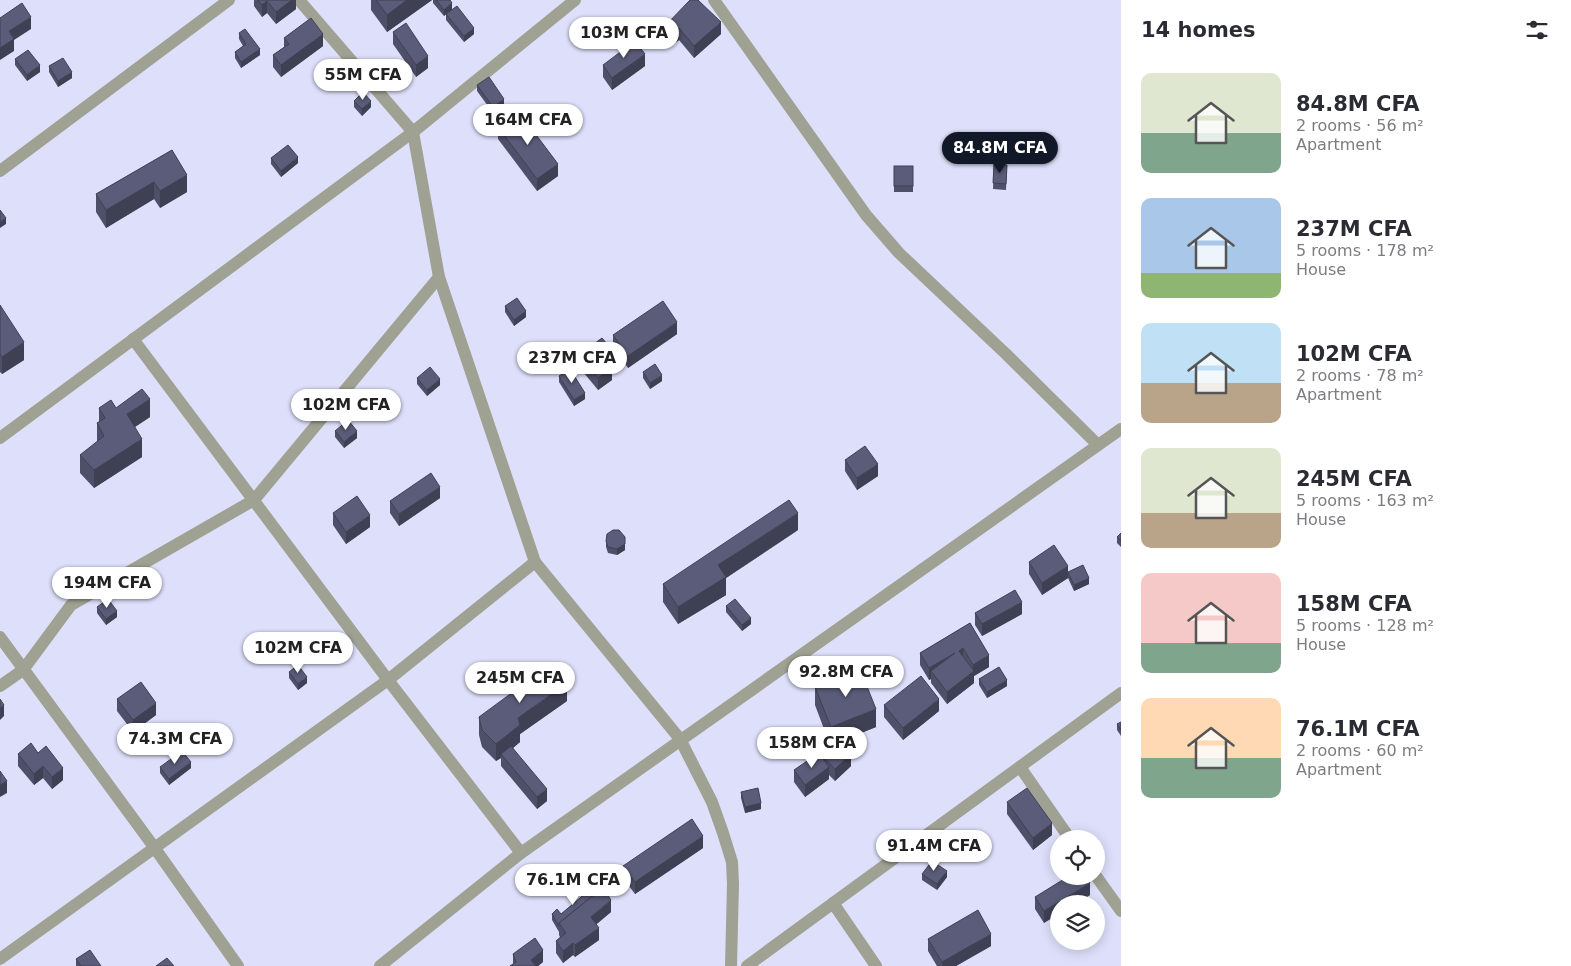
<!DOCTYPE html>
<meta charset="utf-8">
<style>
body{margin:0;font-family:"DejaVu Sans",sans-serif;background:#f7f7f7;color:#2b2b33;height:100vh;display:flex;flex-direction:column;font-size:19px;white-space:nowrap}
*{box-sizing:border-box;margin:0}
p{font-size:16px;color:#7c7c81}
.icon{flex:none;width:28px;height:28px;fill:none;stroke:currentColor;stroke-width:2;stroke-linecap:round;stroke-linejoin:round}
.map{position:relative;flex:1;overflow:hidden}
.side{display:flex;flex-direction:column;background:#fff;width:450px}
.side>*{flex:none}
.buttons{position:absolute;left:1050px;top:830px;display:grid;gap:10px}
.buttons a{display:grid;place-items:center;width:55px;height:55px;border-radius:50%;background:#fff;box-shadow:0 2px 12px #0003;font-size:25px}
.price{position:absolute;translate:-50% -42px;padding:0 11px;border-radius:18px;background:#fff;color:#222;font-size:16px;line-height:32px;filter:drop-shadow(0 1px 2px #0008)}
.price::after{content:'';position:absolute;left:50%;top:30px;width:15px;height:11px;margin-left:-8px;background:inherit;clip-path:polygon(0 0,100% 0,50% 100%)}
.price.on{background:#111827;color:#fff}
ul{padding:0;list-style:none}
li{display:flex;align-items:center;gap:15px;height:125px;padding:0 20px}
li span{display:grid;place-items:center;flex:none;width:140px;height:100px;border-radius:10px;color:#555}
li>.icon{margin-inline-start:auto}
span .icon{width:60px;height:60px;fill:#fffc;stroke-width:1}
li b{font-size:21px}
h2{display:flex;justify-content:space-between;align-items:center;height:60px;padding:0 20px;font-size:21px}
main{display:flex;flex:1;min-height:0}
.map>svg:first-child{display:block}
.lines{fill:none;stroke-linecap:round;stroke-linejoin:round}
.minor{stroke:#9fa192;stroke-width:12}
.wall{fill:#4e4f68}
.shaded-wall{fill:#404055}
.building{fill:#5b5c79;stroke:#404055}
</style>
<main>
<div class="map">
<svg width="1121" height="966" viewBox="0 0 1121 966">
<rect width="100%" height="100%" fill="#dee0fb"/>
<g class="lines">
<!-- minor -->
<g class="minor">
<polyline points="299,0 413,132 439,277 535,562 680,739 712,802 723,833 732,862 733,884 731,966"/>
<polyline points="714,0 866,215 899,253 1006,354 1098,445"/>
<polyline points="0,171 229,0"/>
<polyline points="133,339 388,680 521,853"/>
<polyline points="0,438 413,132 575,0"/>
<polyline points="0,637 154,847 238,966"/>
<polyline points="0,686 23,670 71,605 254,500 439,277"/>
<polyline points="1020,767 1070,839"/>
<polyline points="1096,876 1121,911"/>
<polyline points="833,903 876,966"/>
<polyline points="0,959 388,680 535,562"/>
<polyline points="380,966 521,853 1121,429"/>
<polyline points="747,966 1121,693"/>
</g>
</g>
<!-- wall -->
<g class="wall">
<polygon points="254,0 296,0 296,9 276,24 267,13 262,17 254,6"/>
<polygon points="371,0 432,0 387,32 371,10"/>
<polygon points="433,0 450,0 452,9 474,34 464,42 446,20 446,14 444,16 433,3"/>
<polygon points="665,26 721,34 694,58 679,40 671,46 665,38"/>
<polygon points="393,32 428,68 416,77 393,44"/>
<polygon points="239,33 260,55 241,68 235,58 235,52 243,46 239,39"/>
<polygon points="284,38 323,46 281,77 273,67 273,55 284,47"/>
<polygon points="15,59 40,72 27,81 15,65"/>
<polygon points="603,65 645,66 612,90 603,77"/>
<polygon points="49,66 72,78 58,87 49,72"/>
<polygon points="477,85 504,105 493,113 477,91"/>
<polygon points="354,101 371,107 362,116 354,107"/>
<polygon points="498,127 558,176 537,191 498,139"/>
<polygon points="172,150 187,192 160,208 154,199 106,228 96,212 96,194"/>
<polygon points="271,158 298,163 281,177 271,164"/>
<polygon points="994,164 1007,165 1006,190 993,189"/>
<rect x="894" y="166" width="19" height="26"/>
<polygon points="0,305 24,360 2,374 0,372"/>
<polygon points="505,306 526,317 514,326 505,312"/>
<polygon points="677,334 628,368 613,347 613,335"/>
<polygon points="579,355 613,363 610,365 612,380 598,390 579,367"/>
<polygon points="643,372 662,381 650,389 643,378"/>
<polygon points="559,376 585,399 574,406 559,382"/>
<polygon points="417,378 440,385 427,396 417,384"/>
<polygon points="99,408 116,408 150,417 135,427 142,457 94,488 80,473 80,455 97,442 97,423 99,422"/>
<polygon points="335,431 357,438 344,448 335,437"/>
<polygon points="845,460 878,476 857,490 845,471"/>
<polygon points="440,498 399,526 390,513 390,501"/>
<polygon points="333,513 370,527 346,544 333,525"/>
<polygon points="798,530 726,578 726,595 678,624 663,602 663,584"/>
<polygon points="1121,533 1121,547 1117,543 1117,537"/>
<polygon points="606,541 625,543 625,550 617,555 608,553 606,547"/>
<polygon points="1029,562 1068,572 1089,584 1074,591 1068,578 1042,595 1029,574"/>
<polygon points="726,606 751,624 742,631 726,612"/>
<polygon points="97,607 117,617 106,625 97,613"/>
<polygon points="975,613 1022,614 982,636 975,625"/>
<polygon points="970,623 989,667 974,676 974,683 947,704 931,683 931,679 929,680 920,665 920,653"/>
<polygon points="289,672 307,683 298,690 289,678"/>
<polygon points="979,679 1007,686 987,698 979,685"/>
<polygon points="815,687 876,727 839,742 851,766 835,781 829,775 829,779 805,797 794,782 794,770 813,757 810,755 810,743 824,729 815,705"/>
<polygon points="117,699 156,715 133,732 117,711"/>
<polygon points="567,701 520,734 520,742 513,748 547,801 537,809 501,766 501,758 496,761 482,747 479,735 479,717"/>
<polygon points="884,705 939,711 903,740 884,717"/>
<polygon points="1121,722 1121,736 1117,730 1117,724"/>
<polygon points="38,753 63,780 52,789 43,778 34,785 18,766 18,754"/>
<polygon points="160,767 191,768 169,785 160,773"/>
<polygon points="741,792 761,809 745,813 741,798"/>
<polygon points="1007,802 1052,835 1033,850 1007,814"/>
<polygon points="703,848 635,894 623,878 623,866"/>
<polygon points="922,874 947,877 937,890 922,880"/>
<polygon points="1090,895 1076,904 1059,904 1044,923 1035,909 1035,897"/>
<polygon points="611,912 596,924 599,940 575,957 573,955 563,963 556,953 556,941 560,937 559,935 559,932 552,920 552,914"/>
<polygon points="928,939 991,946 956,966 937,966 928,951"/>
<polygon points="513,954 543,962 538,966 510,966 513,964"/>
<polygon points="76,959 101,966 76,966"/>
</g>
<!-- shaded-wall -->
<g class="shaded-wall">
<polygon points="292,0 296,0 296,9 276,24 276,12"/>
<polygon points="407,0 432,0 387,32 387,15"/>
<polygon points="267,1 267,13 262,17 262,5"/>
<polygon points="452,3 452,9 444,16 444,10"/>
<polygon points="31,17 31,29 14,40 14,51 0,60 0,48 9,31"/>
<polygon points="721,22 721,34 694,58 694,46"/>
<polygon points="474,28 474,34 464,42 464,36"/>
<polygon points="679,28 679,40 671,46 671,34"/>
<polygon points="323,34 323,46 281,77 281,65"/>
<polygon points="260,49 260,55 241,68 241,62"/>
<polygon points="645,54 645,66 612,90 612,78"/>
<polygon points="428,56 428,68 416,77 416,65"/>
<polygon points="40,65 40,72 27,81 27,75"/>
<polygon points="72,72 72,78 58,87 58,81"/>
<polygon points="504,99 504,105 493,113 493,107"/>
<polygon points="371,101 371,107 362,116 362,109"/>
<polygon points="298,157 298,163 281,177 281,171"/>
<polygon points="558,164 558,176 537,191 537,179"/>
<polygon points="187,175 187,192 160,208 160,191"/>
<polygon points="154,182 154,199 106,228 106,210"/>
<polygon points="6,218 6,224 0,228 0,222"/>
<polygon points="526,311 526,317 514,326 514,320"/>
<polygon points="677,322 677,334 628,368 628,356"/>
<polygon points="24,342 24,360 2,374 2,357"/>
<polygon points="613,351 613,363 605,370 605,358"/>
<polygon points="612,368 612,380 598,390 598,378"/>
<polygon points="662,375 662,381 650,389 650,383"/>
<polygon points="440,379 440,385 427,396 427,390"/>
<polygon points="585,393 585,399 574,406 574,400"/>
<polygon points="150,399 150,417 127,432 127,414"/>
<polygon points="357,431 357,438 344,448 344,442"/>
<polygon points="142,439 142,457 94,488 94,470"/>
<polygon points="878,464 878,476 857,490 857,478"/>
<polygon points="440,487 440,498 399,526 399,514"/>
<polygon points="798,513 798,530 726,578 726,595 678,624 678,607 718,565"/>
<polygon points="370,515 370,527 346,544 346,532"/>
<polygon points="625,537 625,550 617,555 617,549"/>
<polygon points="1068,566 1068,578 1042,595 1042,583"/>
<polygon points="1089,578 1089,584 1074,591 1074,585"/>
<polygon points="1022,602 1022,614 982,636 982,624"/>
<polygon points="117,611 117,617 106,625 106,619"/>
<polygon points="751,618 751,624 742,631 742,625"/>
<polygon points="963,648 963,660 959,651"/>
<polygon points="955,653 931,671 931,679 929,680 929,668"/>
<polygon points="989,655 989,667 974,676 974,683 947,704 947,692 973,672 973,665"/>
<polygon points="307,677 307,683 298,690 298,684"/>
<polygon points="1007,680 1007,686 987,698 987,692"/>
<polygon points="567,683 567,701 520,734 520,742 503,756 501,754 501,758 496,761 496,744 518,718"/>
<polygon points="939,699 939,711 903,740 903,728"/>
<polygon points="156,703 156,715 133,732 133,720"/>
<polygon points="4,705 4,716 0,720 0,708"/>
<polygon points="876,709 876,727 831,745 831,727"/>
<polygon points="851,754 851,766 835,781 835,769"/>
<polygon points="191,762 191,768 169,785 169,779"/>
<polygon points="43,766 43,778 34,785 34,774"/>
<polygon points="829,767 829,779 805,797 805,785"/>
<polygon points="63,768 63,780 52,789 52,777"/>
<polygon points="7,781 7,793 0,797 0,785"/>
<polygon points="547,789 547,801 537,809 537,797"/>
<polygon points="761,803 761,809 745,813 745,807"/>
<polygon points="1052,823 1052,835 1033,850 1033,838"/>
<polygon points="703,836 703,848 635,894 635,882"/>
<polygon points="947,871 947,877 937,890 937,884"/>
<polygon points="1090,883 1090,895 1076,904 1059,904 1059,914 1044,923 1044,911"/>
<polygon points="611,900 611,912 591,929 591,917"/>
<polygon points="599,928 599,940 575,957 575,945"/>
<polygon points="991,934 991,946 956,966 942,966 942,962"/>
<polygon points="573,943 573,955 563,963 563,951"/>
<polygon points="543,950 543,962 538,966 531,966 531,960"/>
</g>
<!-- building -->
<g class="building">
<polygon points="258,0 292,0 276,12 267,1 262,5"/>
<polygon points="376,0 407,0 387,15"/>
<polygon points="436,0 450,0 452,3 444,10"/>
<polygon points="690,0 698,0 721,22 694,46 679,28 671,34 665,26"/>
<polygon points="22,3 31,17 9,31 14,39 0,48 0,18"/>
<polygon points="457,6 474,28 464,36 446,14"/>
<polygon points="311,18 323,34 281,65 273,55 289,44 284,38"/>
<polygon points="406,23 428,56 416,65 393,32"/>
<polygon points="245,29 260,49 241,62 235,52 246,44 239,33"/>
<polygon points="635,41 645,54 612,78 603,65"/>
<polygon points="28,50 40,65 27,75 15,59"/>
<polygon points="63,58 72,72 58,81 49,66"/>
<polygon points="489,77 504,99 493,107 477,85"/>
<polygon points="363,92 371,101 362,109 354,101"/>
<polygon points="519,112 558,164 537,179 498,127"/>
<polygon points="288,145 298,157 281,171 271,158"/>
<polygon points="172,150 187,175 160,191 154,182 106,210 96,194"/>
<polygon points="994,164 1007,165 1006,184 993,183"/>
<rect x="894" y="166" width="19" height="20"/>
<polygon points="0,210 6,218 0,222"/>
<polygon points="517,298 526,311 514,320 505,306"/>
<polygon points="663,301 677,322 628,356 613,335"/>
<polygon points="0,305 24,342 2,357 0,354"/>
<polygon points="602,338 613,351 605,358 612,368 598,378 579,355"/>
<polygon points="655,364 662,375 650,383 643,372"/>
<polygon points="430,367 440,379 427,390 417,378"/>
<polygon points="570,369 585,393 574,400 559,376"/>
<polygon points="142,389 150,399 127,414 142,439 94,470 80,455 104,436 97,423 105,418 99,408 111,400 116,408"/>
<polygon points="348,420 357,431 344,442 335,431"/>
<polygon points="865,446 878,464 857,478 845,460"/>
<polygon points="431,473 440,487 399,514 390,501"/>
<polygon points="357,496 370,515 346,532 333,513"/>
<polygon points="789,500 798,513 718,565 726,577 678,607 663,584"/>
<polygon points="613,530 619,530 625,537 625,544 617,549 608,547 606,541 607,534"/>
<polygon points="1121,533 1121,541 1117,537"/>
<polygon points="1054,545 1068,566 1042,583 1029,562"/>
<polygon points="1083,565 1089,578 1074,585 1068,572"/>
<polygon points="1015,590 1022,602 982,624 975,613"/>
<polygon points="108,599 117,611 106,619 97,607"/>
<polygon points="735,599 751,618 742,625 726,606"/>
<polygon points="970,623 989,655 973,665 963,648 959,651 974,671 947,692 931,671 955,653 929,668 920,653"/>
<polygon points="551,664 567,683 518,718 520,725 496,744 482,730 479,717"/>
<polygon points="298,665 307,677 298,684 289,672"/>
<polygon points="999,667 1007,680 987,692 979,679"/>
<polygon points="860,669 876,709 831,727 815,687"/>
<polygon points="921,676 939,699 903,728 884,705"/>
<polygon points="141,682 156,703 133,720 117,699"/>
<polygon points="0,699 4,705 0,708"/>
<polygon points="1121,722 1121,730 1117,724"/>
<polygon points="826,728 851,754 835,769 810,743"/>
<polygon points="31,743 38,753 46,746 63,768 52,777 43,766 34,774 18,754"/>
<polygon points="511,746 547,789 537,797 501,754"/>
<polygon points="182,751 191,762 169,779 160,767"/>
<polygon points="819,753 829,767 805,785 794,770"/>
<polygon points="0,771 7,781 0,785"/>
<polygon points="758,788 761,803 745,807 741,792"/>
<polygon points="1027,788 1052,823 1033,838 1007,802"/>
<polygon points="692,819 703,836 635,882 623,866"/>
<polygon points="932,861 947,871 937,884 922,874"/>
<polygon points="1069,876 1086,876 1090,883 1044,911 1035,897"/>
<polygon points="593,887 597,892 559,923 559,926 552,914 557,909 561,914"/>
<polygon points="603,888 611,900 591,917 599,928 575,945 573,943 563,951 556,941 566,933 559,923"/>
<polygon points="978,910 991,934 942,962 928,939"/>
<polygon points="535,938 543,950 531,960 536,966 510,966 516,962 513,954"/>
<polygon points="90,950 101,966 81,966 76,959"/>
<polygon points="167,958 174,966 156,966"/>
</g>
</svg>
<div class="buttons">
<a><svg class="icon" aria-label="locate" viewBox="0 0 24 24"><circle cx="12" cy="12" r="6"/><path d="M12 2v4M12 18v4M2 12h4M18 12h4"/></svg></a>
<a><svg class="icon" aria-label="layers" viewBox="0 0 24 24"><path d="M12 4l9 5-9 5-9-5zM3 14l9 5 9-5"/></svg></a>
</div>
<b class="price" style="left:624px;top:59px">103M CFA</b>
<b class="price" style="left:363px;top:101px">55M CFA</b>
<b class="price" style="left:528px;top:146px">164M CFA</b>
<b class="price on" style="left:1000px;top:174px">84.8M CFA</b>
<b class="price" style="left:572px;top:384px">237M CFA</b>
<b class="price" style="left:346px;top:431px">102M CFA</b>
<b class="price" style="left:107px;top:609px">194M CFA</b>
<b class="price" style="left:298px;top:674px">102M CFA</b>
<b class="price" style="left:846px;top:698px">92.8M CFA</b>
<b class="price" style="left:520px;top:704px">245M CFA</b>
<b class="price" style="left:175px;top:765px">74.3M CFA</b>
<b class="price" style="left:812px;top:769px">158M CFA</b>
<b class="price" style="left:934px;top:872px">91.4M CFA</b>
<b class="price" style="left:573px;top:906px">76.1M CFA</b>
</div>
<section class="side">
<h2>14 homes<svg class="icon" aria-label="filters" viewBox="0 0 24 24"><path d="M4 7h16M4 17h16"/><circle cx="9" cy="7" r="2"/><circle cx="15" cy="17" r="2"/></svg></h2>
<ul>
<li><span style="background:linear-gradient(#dfe7d0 60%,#7fa58c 0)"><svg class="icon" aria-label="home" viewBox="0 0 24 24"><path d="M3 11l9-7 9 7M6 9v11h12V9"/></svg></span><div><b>84.8M CFA</b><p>2 rooms · 56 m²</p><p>Apartment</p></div></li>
<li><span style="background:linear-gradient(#a9c7e8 75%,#8fb573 0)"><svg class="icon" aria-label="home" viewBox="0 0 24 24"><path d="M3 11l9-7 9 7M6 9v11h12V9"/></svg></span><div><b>237M CFA</b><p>5 rooms · 178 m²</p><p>House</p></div></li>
<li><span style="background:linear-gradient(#bfe0f5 60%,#b9a48a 0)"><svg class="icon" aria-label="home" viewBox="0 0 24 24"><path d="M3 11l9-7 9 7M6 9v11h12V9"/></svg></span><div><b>102M CFA</b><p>2 rooms · 78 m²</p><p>Apartment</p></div></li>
<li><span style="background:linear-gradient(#dfe7d0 65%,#b9a48a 0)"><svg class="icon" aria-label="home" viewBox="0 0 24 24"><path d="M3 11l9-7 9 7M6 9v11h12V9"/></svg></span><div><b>245M CFA</b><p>5 rooms · 163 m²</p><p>House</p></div></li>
<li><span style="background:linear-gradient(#f6c9c9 70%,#7fa58c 0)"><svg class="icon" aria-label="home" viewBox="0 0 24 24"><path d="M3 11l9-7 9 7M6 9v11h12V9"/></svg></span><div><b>158M CFA</b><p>5 rooms · 128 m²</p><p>House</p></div></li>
<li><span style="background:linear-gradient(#ffd9b3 60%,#7fa58c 0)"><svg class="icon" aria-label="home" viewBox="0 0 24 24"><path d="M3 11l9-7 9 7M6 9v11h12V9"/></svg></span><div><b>76.1M CFA</b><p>2 rooms · 60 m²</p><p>Apartment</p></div></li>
</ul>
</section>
</main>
